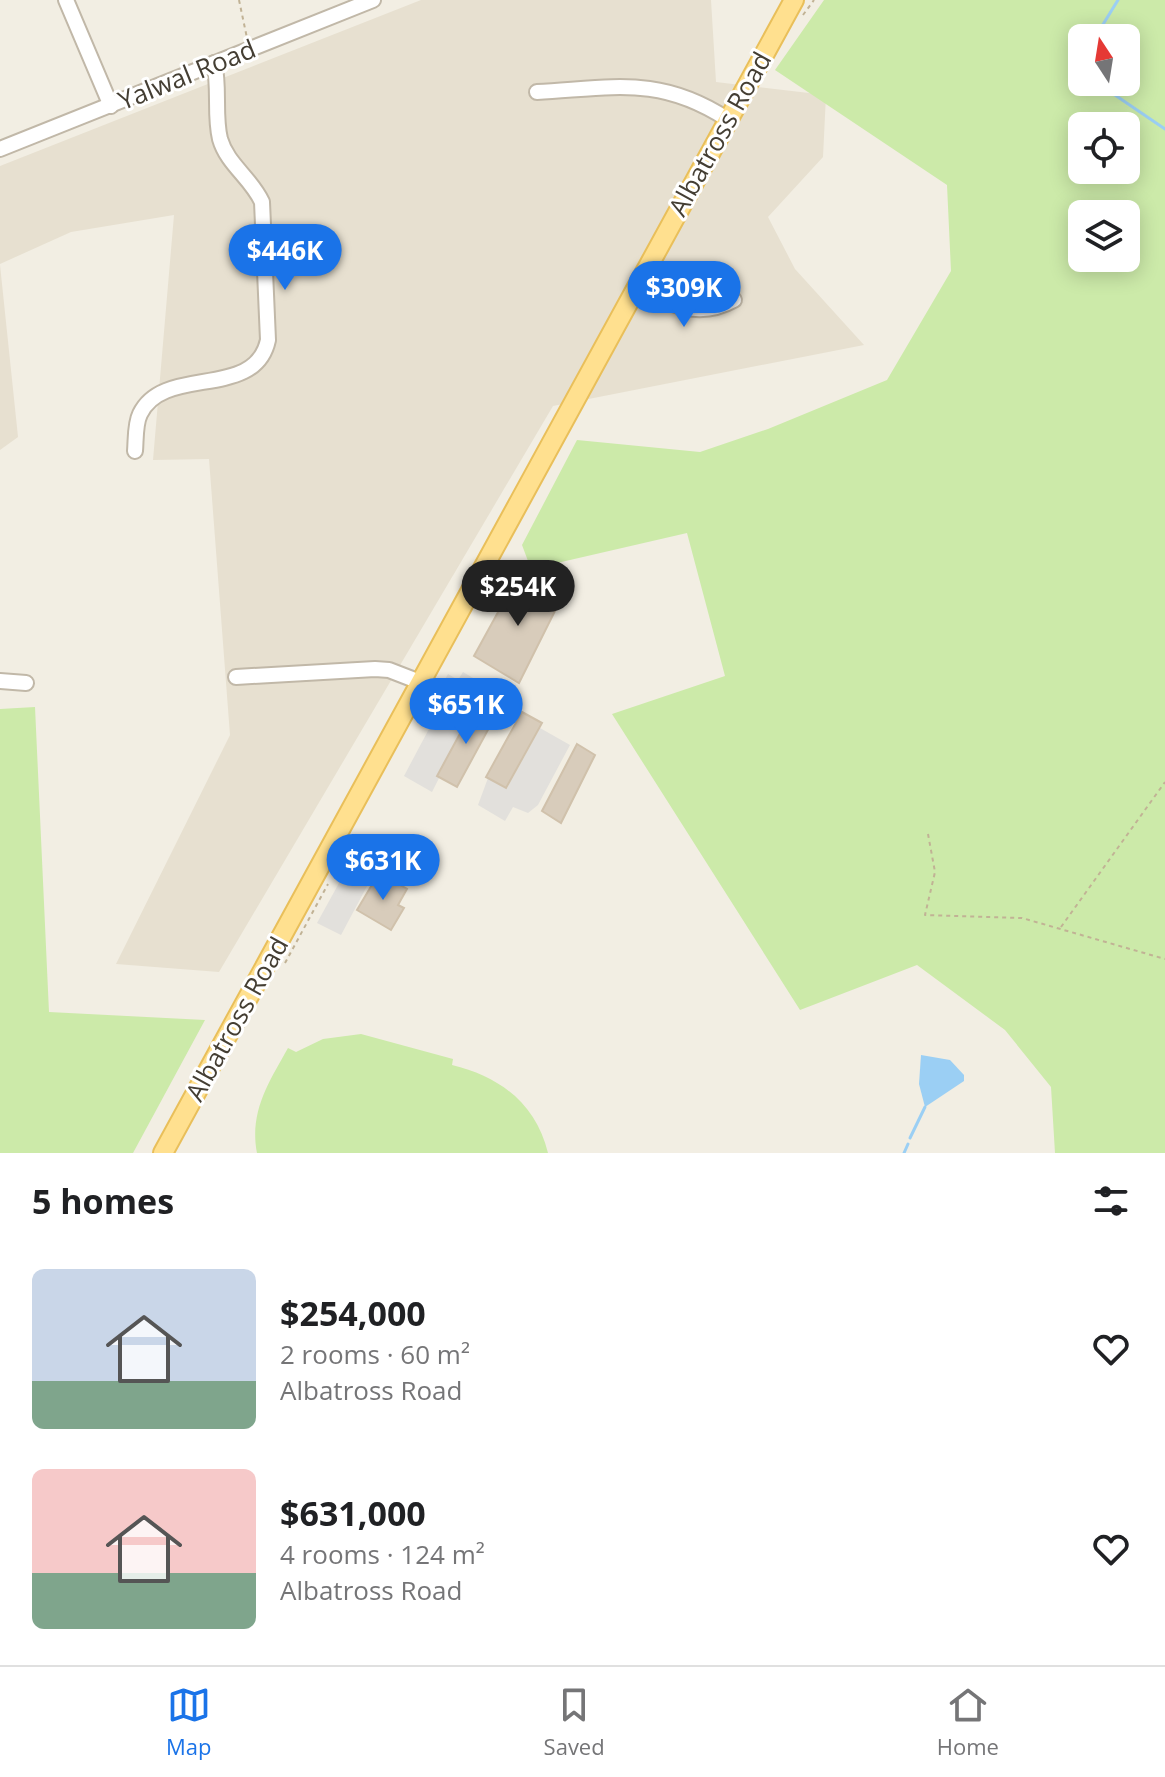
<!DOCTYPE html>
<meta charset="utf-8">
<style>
body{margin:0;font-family:"Open Sans",sans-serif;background:#f6f6f6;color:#202124;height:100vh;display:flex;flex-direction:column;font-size:30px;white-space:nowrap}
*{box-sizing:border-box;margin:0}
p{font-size:26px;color:#757577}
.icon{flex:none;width:44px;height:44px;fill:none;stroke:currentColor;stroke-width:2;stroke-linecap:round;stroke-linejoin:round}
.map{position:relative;height:1153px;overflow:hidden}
.side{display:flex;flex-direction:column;background:#fff;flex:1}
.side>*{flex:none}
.needle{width:52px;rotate:348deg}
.fabs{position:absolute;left:1068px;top:24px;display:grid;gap:16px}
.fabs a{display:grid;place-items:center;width:72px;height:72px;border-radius:12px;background:#fff;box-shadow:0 4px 20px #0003;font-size:40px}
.price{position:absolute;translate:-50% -68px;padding:0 18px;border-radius:28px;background:#1a73e8;color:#fff;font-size:26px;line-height:52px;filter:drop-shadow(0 2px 4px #0008)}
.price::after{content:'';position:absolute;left:50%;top:48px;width:24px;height:18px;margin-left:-12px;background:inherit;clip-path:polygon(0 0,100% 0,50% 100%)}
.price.selected{background:#222;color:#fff}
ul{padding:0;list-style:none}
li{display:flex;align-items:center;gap:24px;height:200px;padding:0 32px}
li span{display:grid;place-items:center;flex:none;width:224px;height:160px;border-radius:12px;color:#555}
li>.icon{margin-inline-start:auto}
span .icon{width:96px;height:96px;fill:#fffc;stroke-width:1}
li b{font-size:34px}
h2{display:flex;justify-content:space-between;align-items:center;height:96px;padding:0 32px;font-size:34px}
.dock{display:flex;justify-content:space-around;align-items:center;height:112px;border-top:2px solid #e0e0e0;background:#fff;font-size:22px;color:#757577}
.dock a{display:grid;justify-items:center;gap:4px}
.dock .selected{color:#1a73e8}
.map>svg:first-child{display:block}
.residential{fill:#e7e0d0}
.green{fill:#cceaa9;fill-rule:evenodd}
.parking{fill:#e2e0dc}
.water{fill:#9bcff4}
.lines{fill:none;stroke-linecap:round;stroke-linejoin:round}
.stream{stroke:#9bcff4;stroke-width:3}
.building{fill:#d8ccbb;stroke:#d0c1ab;stroke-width:2}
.minor-casing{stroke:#c1b8a8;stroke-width:18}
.major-casing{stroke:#e9bf5a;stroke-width:22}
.path{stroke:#c1b295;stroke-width:2;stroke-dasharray:4 4;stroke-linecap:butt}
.minor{stroke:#fff;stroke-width:14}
.major{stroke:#ffe08f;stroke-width:18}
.labels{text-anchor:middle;stroke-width:6;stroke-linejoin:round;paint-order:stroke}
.street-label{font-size:26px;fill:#443e33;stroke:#fff}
</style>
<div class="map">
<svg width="1165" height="1153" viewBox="0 0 1165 1153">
<rect width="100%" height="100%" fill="#f2eee3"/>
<!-- residential -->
<g class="residential">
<polygon points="421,0 711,0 716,82 826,95 823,157 768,217 795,269 864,345 553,406 219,972 116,964 230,735 209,459 153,460 174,215 71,232 0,264 0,166"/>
<polygon points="0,265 18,437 0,450"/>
</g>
<!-- green -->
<g class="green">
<path d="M824,0h341v1153h-110l-4,-66 -46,-57 -88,-65 -117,45 -188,-296 113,-38 -38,-143 -156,36 -9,-24 55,-105 123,12 68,-23 119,-49 64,-109 -4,-86 -172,-115zM1126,38v44h-44v-44zM1126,126v44h-44v-44zM1126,214v44h-44v-44z"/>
<polygon points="35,707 49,1012 205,1020 133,1153 0,1153 0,709"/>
<path d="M361,1034l92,25 -1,6c49,12 84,39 96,88h-291c-8,-41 12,-71 31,-105l8,4 27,-13z"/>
</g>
<!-- parking -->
<g class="parking">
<polygon points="463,672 500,694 490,712 476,705 432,792 404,776 447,695 439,690 448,674 458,680"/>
<polygon points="540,728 570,745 538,805 528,813 513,807 505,821 478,805 488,778 507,788"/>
<polygon points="360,845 382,858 341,935 317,923"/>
</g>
<!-- water -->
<polygon class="water" points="921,1055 950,1060 964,1075 964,1081 925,1107 919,1084"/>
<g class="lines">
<!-- stream -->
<g class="stream">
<polyline points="1100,38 1099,31 1118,0"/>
<polyline points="1110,82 1112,93 1165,129"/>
<polyline points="910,1138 925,1107"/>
<polyline points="904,1153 908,1144"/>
</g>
</g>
<!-- building -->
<g class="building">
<polygon points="519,574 561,599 519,683 474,656"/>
<polygon points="476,704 496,715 457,787 437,776"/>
<polygon points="522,712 542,723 506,788 486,777"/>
<polygon points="577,744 595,755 561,823 542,811"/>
<polygon points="379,873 407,889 398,905 404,908 391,930 357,910"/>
</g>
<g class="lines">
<!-- minor casing -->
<g class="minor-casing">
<g id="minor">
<polyline points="66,0 111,106"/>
<path d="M537,92c76,-4 122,-17 190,27"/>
<polyline points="0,149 373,0"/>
<path d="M636,287c33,17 62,33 98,13"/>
<path d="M135,451c1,-12 0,-27 5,-37 24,-50 115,-13 128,-74l-6,-138c-11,-24 -35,-38 -42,-63 -6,-24 0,-52 -6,-76"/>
<polyline points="236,677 375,669 389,670 420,682"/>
<polyline points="0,681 26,683"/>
</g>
</g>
<!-- major casing -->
<g class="major-casing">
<polyline id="major" points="163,1153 794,0"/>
</g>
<!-- path -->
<g class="path">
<polyline points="239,0 247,38"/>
<polyline points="803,15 814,0"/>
<polyline points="928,834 935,872 925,915 1022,918 1165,959"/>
<polyline points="1061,927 1165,782"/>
<polyline points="285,963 328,884"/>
</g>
<!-- minor -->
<use href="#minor" class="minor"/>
<!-- major -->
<use href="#major" class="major"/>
</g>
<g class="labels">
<!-- street labels -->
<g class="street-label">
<text transform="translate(187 75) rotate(-22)" y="9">Yalwal Road</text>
<text transform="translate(720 134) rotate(-61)" y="9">Albatross Road</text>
<text transform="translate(237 1019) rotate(-61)" y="9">Albatross Road</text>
</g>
</g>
</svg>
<div class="fabs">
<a><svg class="needle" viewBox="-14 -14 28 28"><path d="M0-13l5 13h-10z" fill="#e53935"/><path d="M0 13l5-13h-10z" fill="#757577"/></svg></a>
<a><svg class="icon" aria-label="locate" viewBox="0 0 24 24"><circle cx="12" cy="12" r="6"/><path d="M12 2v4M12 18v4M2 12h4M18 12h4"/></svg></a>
<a><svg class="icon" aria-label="layers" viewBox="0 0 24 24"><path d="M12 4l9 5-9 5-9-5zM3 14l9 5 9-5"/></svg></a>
</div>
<b class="price" style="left:285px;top:292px">$446K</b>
<b class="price" style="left:684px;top:329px">$309K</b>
<b class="price selected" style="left:518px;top:628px">$254K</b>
<b class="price" style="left:466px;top:746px">$651K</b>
<b class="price" style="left:383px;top:902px">$631K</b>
</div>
<section class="side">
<h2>5 homes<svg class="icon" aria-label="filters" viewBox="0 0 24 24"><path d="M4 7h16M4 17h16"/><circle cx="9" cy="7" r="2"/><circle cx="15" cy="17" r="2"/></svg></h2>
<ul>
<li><span style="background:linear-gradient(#c9d6e8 70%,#7fa58c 0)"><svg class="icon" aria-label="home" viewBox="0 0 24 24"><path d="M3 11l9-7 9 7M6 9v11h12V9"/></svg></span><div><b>$254,000</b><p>2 rooms · 60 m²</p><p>Albatross Road</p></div><svg class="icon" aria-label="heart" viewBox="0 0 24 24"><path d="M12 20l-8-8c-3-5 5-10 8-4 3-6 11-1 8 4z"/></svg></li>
<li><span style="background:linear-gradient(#f6c9c9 65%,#7fa58c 0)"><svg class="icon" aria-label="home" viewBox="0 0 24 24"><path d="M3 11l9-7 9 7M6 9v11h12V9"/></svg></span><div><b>$631,000</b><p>4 rooms · 124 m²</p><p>Albatross Road</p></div><svg class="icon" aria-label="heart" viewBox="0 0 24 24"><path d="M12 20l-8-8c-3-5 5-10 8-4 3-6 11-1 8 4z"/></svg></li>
</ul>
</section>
<nav class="dock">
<a class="selected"><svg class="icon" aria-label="map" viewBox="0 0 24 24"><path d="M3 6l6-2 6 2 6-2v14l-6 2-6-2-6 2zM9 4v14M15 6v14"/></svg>Map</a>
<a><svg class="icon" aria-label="saved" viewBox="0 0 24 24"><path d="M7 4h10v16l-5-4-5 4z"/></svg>Saved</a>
<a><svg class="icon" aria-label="home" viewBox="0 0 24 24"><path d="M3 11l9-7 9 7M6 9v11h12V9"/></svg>Home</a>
</nav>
